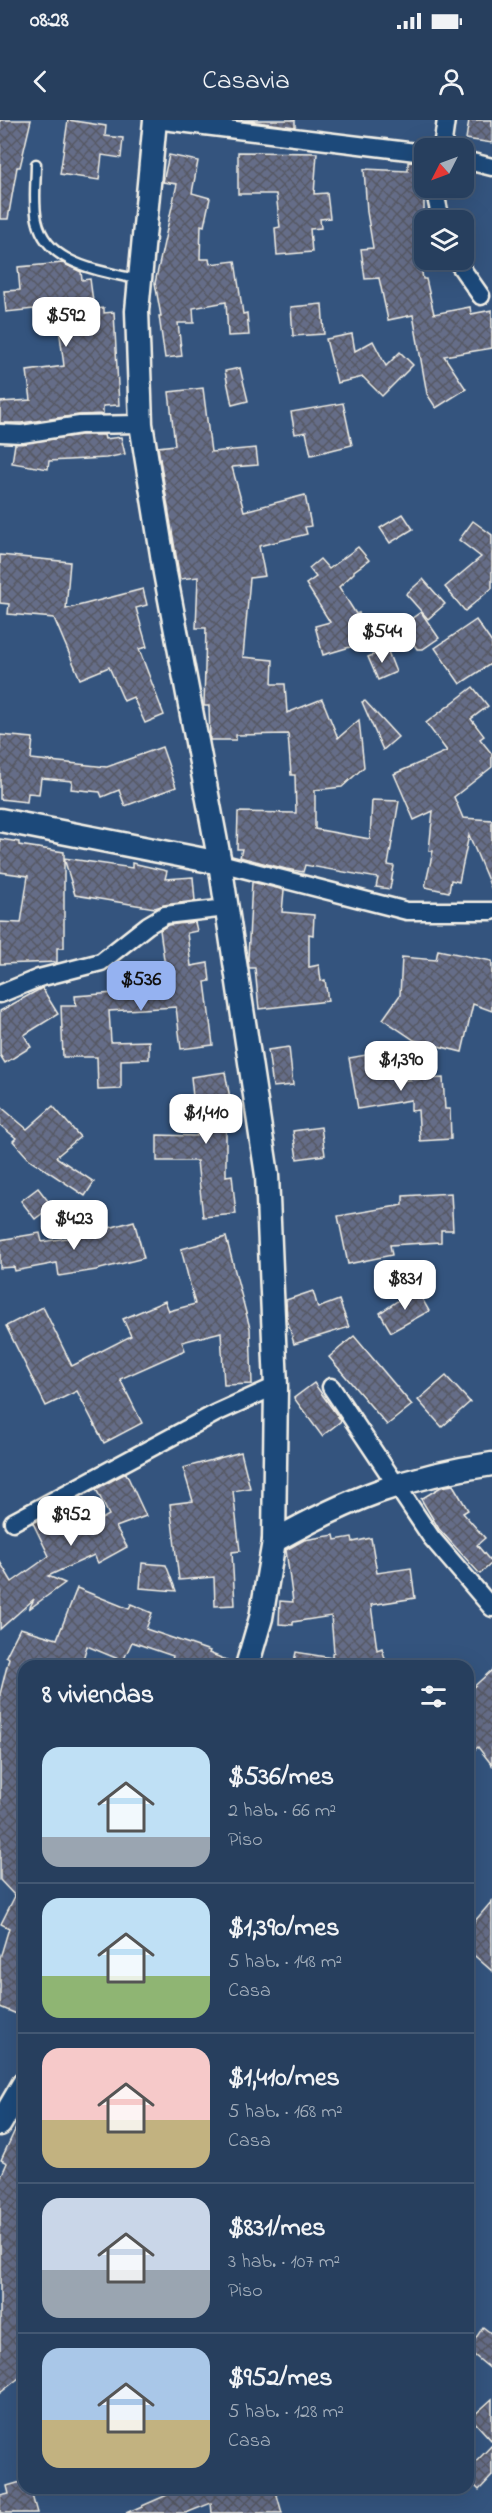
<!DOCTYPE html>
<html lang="es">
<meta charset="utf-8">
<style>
body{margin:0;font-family:"Indie Flower",sans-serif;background:#334a67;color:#f1f3f6;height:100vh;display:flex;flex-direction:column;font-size:22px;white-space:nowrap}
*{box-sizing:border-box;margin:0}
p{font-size:20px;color:#a4afbc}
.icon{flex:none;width:33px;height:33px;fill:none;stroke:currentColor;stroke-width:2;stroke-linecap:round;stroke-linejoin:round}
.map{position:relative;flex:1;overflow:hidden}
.panel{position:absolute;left:18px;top:1540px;width:456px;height:834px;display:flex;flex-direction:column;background:#273f5e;border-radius:18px;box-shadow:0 6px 24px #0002,0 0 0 2px #435873}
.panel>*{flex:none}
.needle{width:39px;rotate:228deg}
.buttons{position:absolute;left:414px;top:18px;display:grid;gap:12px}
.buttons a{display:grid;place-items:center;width:60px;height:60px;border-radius:12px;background:#273f5e;box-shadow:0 6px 24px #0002,0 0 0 2px #435873;font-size:30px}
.price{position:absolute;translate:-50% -51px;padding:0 14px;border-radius:12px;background:#fff;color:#222;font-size:20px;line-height:39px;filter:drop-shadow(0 2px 3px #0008)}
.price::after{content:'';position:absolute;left:50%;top:36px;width:18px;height:14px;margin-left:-9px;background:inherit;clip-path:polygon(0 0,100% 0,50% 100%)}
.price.on{background:#95b2f1;color:#111}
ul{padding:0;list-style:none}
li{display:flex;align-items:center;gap:18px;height:150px;padding:0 24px}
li+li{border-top:2px solid #435873}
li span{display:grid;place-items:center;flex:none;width:168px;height:120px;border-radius:18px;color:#555}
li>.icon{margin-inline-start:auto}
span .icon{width:72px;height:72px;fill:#fffc;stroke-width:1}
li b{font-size:26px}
h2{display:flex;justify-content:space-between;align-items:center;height:72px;padding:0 24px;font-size:26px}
.status{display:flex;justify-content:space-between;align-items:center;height:42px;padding:0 30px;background:#273f5e;direction:ltr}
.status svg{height:16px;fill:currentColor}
header{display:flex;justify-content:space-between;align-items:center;height:78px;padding:0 24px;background:#273f5e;font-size:27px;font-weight:600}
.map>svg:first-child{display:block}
.building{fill:url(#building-cross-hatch);stroke:#f4f1e8;stroke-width:1.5}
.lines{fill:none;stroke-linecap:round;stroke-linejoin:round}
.lane-casing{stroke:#f4f1e8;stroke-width:13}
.street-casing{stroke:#f4f1e8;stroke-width:21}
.secondary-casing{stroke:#f4f1e8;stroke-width:27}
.lane{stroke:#1f4a7a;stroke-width:8}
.street{stroke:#1f4a7a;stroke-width:16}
.secondary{stroke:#1f4a7a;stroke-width:22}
</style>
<div class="status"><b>08:28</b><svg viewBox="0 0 49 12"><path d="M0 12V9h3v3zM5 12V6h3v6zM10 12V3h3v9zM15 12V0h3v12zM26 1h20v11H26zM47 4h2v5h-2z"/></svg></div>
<header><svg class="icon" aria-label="back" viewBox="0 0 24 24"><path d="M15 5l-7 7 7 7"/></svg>Casavia<svg class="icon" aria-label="person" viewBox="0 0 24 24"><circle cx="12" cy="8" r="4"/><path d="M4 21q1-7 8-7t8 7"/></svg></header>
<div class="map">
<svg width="492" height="2393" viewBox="0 0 492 2393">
<defs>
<pattern id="building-cross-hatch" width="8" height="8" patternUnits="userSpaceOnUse" patternTransform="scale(1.5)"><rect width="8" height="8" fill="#656d88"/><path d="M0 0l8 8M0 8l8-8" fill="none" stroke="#565964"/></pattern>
</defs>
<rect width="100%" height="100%" fill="#34547e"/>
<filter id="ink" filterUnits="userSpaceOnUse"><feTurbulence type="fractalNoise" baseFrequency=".0167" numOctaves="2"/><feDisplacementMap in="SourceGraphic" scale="12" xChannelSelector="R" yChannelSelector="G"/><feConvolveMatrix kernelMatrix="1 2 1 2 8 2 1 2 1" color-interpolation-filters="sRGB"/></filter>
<g filter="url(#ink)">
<!-- building -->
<g class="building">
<polygon points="0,0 31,0 20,47 17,47 8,99 0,99"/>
<polygon points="68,0 106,6 105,16 123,18 121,38 102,35 99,60 60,54"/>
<polygon points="241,0 295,0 295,7"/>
<polygon points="469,0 492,0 492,23 466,19"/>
<polygon points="238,32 317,33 314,74 327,73 330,98 320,99 321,108 310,109 312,132 277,135 275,108 280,107 276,74 238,74"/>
<polygon points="169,35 198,41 192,73 210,78 204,106 201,105 200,139 209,139 210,144 235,141 243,194 247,193 249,215 228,216 226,182 193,188 194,203 178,203 182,236 165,238 159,196 161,196 155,163 177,64 163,62"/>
<polygon points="408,42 424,43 424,114 416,115 423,159 426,159 434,194 470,187 471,194 492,190 492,228 444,236 466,269 436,288 427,274 413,195 388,200 379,158 365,159 361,129 373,128 367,92 364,49 408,51"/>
<polygon points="63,143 81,152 82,160 90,159 94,189 104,188 104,193 114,192 119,285 103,286 103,294 79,295 21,303 0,303 0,282 31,280 27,251 64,246 57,192 35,195 34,189 6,192 4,171 20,170 18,147"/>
<polygon points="322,184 324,214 293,216 291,187"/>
<polygon points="352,214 355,231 373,221 386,246 400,232 413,245 382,276 363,257 337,263 326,219"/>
<polygon points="240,248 248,281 232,285 225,251"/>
<polygon points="203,268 211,332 256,328 258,345 232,347 244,391 305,375 311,406 305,407 307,414 259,426 265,456 250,458 243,537 273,540 272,564 285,564 287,593 322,579 338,618 359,600 364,647 342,667 315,670 315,709 370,719 372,680 399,681 388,745 394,746 390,769 376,767 378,758 305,745 303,752 286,749 240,737 242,729 237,729 238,692 296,693 295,655 291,655 288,614 236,615 236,620 210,620 209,586 204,586 206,508 196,508 198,457 180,459 158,327 175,325 169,272"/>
<polygon points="343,283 352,325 311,335 306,312 295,314 291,292"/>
<polygon points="81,315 104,315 105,319 121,317 125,334 106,338 49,341 48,349 12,343 15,324"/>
<polygon points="403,394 413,409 390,423 380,408"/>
<polygon points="473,401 492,415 492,468 465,491 445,467 481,437 459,420"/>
<polygon points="358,427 369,440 354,451 354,453 339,467 356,494 359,493 367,522 323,535 315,506 330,502 306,464 316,457 309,448 320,439 329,449"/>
<polygon points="0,435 70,442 66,489 143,469 147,485 136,488 147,527 139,529 164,595 145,603 133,577 124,581 109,547 80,559 54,498 8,494 9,484 0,483"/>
<polygon points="423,459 445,484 428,499 406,474"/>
<polygon points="421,492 439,518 423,529 417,529 401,506"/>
<polygon points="476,500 492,523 492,543 460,564 435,528"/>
<polygon points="387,529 396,552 378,560 368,537"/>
<polygon points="473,567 488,586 471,599 484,616 480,619 492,634 492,647 454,677 463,698 492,700 492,770 469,715 459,762 451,760 449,772 425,767 433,731 429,731 433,691 414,700 394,654 447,631 426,603"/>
<polygon points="365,581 398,617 383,630 362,582"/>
<polygon points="0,615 33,618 31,639 107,647 162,627 176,667 125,686 119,670 102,677 100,672 71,669 72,661 41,658 39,674 28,673 27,682 0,679"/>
<polygon points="0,719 19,722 19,725 64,732 64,738 132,748 132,743 167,751 165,759 193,757 195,781 164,785 155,788 75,775 64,738 64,828 57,828 57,842 0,844 0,802 21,803 28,756 0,752"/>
<polygon points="252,762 284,770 282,792 314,795 313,815 309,814 309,847 319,845 321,861 325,860 328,881 259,889 255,848 249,848 248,838"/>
<polygon points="195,802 197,811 187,813 191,846 208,843 210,861 205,862 213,925 181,929 176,887 109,891 111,922 149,921 149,939 121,940 121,969 98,970 97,937 63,937 61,886 76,886 75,876 168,869 160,810 168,805"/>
<polygon points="438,830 492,841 492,891 473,884 462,932 414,920 383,899 400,875 402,837 436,840"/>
<polygon points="42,868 58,894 24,915 31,927 5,943 0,935 0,891"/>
<polygon points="289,927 293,965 273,967 268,930"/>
<polygon points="399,929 404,960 443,958 445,989 450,989 451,1019 420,1021 418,990 411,991 411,980 358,989 349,938"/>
<polygon points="225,952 230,978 226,979 226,1056 232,1055 236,1094 203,1097 197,1041 157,1041 157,1015 197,1016 191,957"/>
<polygon points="0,986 27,1009 53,986 80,1017 56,1037 94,1062 85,1076 29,1039 13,1021 16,1018 0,1005"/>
<polygon points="321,1007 325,1035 297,1039 293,1011"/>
<polygon points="38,1068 52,1086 35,1099 21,1081"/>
<polygon points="451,1073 453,1110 441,1110 441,1122 390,1125 392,1135 348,1144 338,1096 403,1085 403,1076"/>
<polygon points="134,1101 144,1138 96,1150 59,1156 57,1143 15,1151 14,1147 0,1148 0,1120 40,1113 42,1122 84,1115"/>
<polygon points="226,1117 250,1208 252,1264 224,1265 221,1212 182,1222 185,1230 120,1259 142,1303 104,1323 77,1271 46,1286 6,1206 43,1187 72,1246 131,1216 123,1199 165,1181 169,1191 195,1184 181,1129"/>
<polygon points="416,1168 429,1191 391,1212 380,1193"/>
<polygon points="313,1171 318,1188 339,1180 349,1207 294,1224 287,1199 286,1180"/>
<polygon points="354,1216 412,1285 387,1305 329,1237"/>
<polygon points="446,1256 470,1282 442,1307 418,1280"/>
<polygon points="314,1263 341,1301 322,1316 294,1278"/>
<polygon points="241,1332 250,1368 233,1371 240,1431 232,1432 235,1485 215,1486 214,1457 179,1460 170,1384 193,1381 183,1348"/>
<polygon points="126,1353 146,1396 116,1407 127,1427 98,1443 94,1435 48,1456 65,1463 29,1489 34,1479 0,1509 0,1442 12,1462 49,1436 33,1403 60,1389 73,1415 109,1395 96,1369"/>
<polygon points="453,1365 468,1390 463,1393 485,1418 477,1425 492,1443 480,1454 439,1409 421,1379 441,1367"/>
<polygon points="334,1415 335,1420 352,1417 353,1422 371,1418 377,1453 411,1448 415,1478 371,1485 377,1530 382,1528 387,1546 366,1546 365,1544 293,1546 296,1532 332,1538 332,1533 334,1532 331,1496 293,1502 293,1505 279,1504 280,1481 293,1482 286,1430 304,1420"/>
<polygon points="142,1443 166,1445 176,1471 140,1468"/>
<polygon points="77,1468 129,1489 131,1484 152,1493 146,1509 210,1531 209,1533 234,1543 234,1546 171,1546 173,1536 132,1522 123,1541 87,1526 81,1546 24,1546 24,1897 0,1887 0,1838 9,1808 1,1804 15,1776 0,1760 0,1574 9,1538 6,1536 20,1508 57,1519"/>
<polygon points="492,1550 492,1645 478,1627 468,1635 468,1572"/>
<polygon points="492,1781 492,1851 468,1830 468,1809"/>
<polygon points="24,1991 24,2254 0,2273 0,2059 7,2043 1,2040"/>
<polygon points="483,2207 492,2214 492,2250 468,2230"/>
<polygon points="492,2279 492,2321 471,2298"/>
<polygon points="492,2325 492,2356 479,2370 468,2359 468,2350"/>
<polygon points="24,2361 24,2368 30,2368 37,2393 0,2393 0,2376 9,2374 7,2366"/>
<polygon points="183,2368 275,2368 282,2393 212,2393 211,2383 186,2393 126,2393"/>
</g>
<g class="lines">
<!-- lane casing -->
<g class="lane-casing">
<path id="lane" d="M36,44c0,17 -3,39 1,56 10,46 64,50 102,60"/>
</g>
<!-- street casing -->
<g class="street-casing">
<g id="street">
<polyline points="155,0 424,33"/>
<polyline points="442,28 446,0"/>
<polyline points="464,40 492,47"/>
<polyline points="434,68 441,100"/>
<polyline points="456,140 481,176"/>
<polyline points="0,313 22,314 80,305 141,304"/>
<polyline points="220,743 407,791 492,791"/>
<polyline points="0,874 39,858 101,842 148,805 165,795 227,788"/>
<polyline points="331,1267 431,1417 492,1488"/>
<polyline points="13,1402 216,1293 276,1266"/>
</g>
</g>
<!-- secondary casing -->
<g class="secondary-casing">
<g id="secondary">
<polyline points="155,0 137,191 141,304 165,453 220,743 267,1055 276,1266 274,1421 261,1498 247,1546"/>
<polyline points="0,700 220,743"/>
<path d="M274,1421c74,-42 133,-65 218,-77"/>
<polyline points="0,2004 24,1963"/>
</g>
</g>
<!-- lane -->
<use href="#lane" class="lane"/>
<!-- street -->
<use href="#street" class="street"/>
<!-- secondary -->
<use href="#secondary" class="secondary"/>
</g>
</g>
</svg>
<div class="buttons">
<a><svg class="needle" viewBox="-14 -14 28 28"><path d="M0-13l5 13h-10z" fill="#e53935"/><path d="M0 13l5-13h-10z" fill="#a4afbc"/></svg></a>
<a><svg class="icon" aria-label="layers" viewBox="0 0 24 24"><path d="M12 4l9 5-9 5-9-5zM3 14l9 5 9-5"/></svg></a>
</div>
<b class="price" style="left:66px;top:228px">$592</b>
<b class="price" style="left:382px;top:544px">$544</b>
<b class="price on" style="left:141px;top:892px">$536</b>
<b class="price" style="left:401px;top:972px">$1,390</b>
<b class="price" style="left:206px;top:1025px">$1,410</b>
<b class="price" style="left:74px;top:1131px">$423</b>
<b class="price" style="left:405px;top:1191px">$831</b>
<b class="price" style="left:71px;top:1427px">$952</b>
<section class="panel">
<h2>8 viviendas<svg class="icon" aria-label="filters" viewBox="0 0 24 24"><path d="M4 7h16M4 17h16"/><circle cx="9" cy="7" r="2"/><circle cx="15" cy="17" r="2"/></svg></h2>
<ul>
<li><span style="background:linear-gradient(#bfe0f5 75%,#9aa5b1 0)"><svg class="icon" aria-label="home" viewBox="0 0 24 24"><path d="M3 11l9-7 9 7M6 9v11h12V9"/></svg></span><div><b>$536/mes</b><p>2 hab. · 66 m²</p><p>Piso</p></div></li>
<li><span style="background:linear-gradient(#bfe0f5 65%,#8fb573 0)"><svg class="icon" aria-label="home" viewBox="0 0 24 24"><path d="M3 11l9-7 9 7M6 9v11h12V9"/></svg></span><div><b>$1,390/mes</b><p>5 hab. · 148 m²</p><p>Casa</p></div></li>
<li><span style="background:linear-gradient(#f6c9c9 60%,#c2b280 0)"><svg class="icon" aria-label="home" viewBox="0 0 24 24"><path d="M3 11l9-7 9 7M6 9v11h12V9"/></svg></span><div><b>$1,410/mes</b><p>5 hab. · 168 m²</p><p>Casa</p></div></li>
<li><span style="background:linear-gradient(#c9d6e8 60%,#9aa5b1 0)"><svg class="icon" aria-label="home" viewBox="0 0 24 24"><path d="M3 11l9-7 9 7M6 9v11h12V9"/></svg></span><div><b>$831/mes</b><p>3 hab. · 107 m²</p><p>Piso</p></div></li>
<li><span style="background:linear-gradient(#a9c7e8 60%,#c2b280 0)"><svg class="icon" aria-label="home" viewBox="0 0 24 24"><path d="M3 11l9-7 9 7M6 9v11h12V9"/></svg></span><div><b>$952/mes</b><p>5 hab. · 128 m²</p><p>Casa</p></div></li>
</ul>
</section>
</div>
